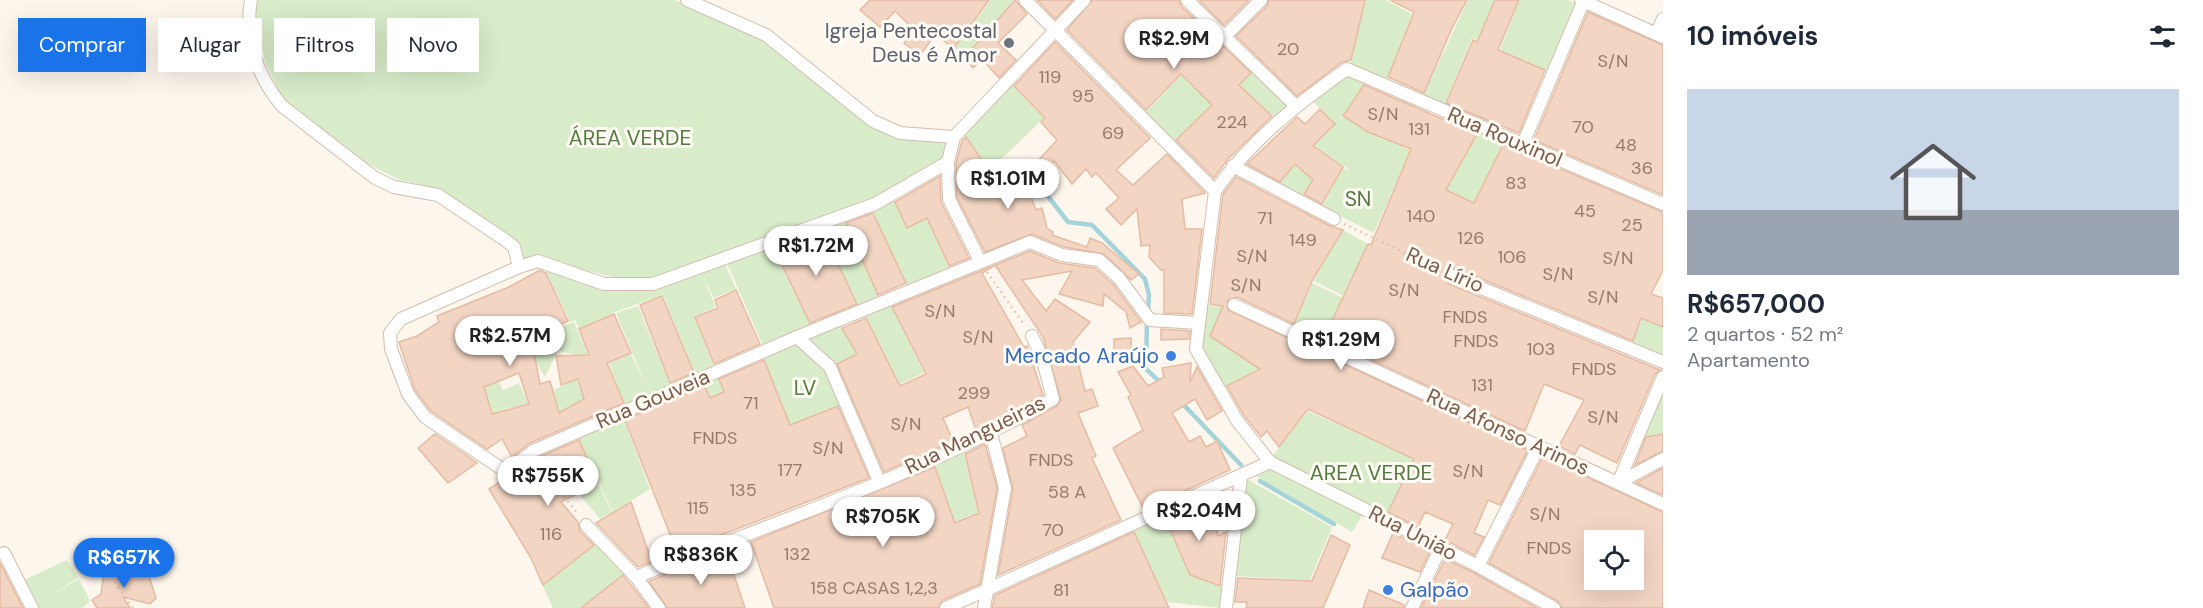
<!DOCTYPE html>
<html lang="pt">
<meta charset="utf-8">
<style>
body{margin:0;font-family:"DM Sans",sans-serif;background:#f6f6f7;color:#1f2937;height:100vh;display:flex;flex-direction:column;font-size:22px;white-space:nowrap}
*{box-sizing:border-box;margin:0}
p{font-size:20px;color:#747a83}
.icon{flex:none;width:33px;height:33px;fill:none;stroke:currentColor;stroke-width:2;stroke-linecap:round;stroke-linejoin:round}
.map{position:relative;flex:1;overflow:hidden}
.details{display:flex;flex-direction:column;background:#fff;width:540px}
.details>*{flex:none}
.top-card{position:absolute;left:18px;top:18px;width:570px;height:54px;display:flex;gap:12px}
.controls{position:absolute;left:1584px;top:530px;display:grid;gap:12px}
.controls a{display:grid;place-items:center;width:60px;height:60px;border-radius:0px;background:#fff;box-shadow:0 6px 24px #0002;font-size:30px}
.price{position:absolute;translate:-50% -51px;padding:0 14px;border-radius:21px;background:#fff;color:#222;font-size:20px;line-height:39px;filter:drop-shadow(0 2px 3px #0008)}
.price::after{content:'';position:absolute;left:50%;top:36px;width:18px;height:14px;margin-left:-9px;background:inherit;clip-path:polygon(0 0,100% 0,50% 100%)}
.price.selected{background:#1a73e8;color:#fff}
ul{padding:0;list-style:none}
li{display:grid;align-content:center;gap:12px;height:318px;padding:0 24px}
li span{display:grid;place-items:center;height:186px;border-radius:0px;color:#555}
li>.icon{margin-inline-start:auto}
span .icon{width:108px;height:108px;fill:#fffc;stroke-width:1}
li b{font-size:26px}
h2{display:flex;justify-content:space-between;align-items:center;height:72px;padding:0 24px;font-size:26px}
.tag{padding:0 21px;border-radius:0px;background:#fff;box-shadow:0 6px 24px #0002;font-size:21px;line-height:54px}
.tag.selected{background:#1a73e8;color:#fff}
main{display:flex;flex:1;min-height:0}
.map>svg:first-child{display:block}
.green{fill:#d8ecc9}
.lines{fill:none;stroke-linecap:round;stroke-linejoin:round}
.stream{stroke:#a5d3da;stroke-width:4.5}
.building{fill:#f3d5c3;stroke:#e6bba3;stroke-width:1.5;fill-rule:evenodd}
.street-casing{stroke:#d1beb0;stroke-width:14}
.path{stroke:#d9b8a5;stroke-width:2;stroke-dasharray:1.5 4.5;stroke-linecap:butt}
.street{stroke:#fff;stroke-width:12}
.worship-dot{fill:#6b7280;stroke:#fffaf3;stroke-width:2}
.shop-dot{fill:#3f7fe0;stroke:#fffaf3;stroke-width:2}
.labels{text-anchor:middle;stroke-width:6;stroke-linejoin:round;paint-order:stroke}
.number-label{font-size:18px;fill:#987a6a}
.worship-label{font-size:21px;fill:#5b616d;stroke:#fffaf3;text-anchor:end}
.street-label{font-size:21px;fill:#7a5c4d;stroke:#fffaf3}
.park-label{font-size:21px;fill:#537a41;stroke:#fffaf3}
.shop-label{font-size:21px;fill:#366cbe;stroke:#fffaf3;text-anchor:end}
</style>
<main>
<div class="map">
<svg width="1663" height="608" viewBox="0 0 1663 608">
<rect width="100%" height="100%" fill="#fdf6ec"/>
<!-- green -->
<g class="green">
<polygon points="256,0 675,0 750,31 804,72 844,107 890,134 951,140 943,160 882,196 653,277 613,277 571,267 543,256 522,262 513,239 436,188 400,180 368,164 284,101 266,65 253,13"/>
<polygon points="991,0 1014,0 964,58 954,49"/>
<polygon points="1365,0 1386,0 1412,14 1386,81 1350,66"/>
<polygon points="1468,0 1495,0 1477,40 1467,37 1472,39 1444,105 1423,96"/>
<polygon points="1520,0 1569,0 1577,4 1549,71 1500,50"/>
<polygon points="1254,71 1289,105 1275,118 1240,85"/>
<polygon points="1181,75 1212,105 1174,142 1145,113"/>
<polygon points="1348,75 1366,82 1340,119 1343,117 1380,138 1403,98 1417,104 1396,144 1410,150 1374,233 1322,207 1343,168 1351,171 1313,146 1335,124 1311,99"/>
<polygon points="1011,84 1044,118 990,170 964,133"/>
<polygon points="1479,131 1504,142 1474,202 1447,190"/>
<polygon points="1295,164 1313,180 1301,197 1279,185"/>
<polygon points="894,199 906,228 927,219 949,269 908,286 872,210"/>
<polygon points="844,220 879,298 859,306 821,228"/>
<polygon points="1343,230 1368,244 1344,296 1314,281"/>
<polygon points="771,247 811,326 763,346 727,263"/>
<polygon points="725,263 736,289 714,298 703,278 716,307 694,316 714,368 696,376 663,295 615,312 579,329 575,320 570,322 543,264 603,291 658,288"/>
<polygon points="1312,283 1343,298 1323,340 1294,327"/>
<polygon points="1229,300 1233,301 1226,315 1220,313 1210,336 1259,368 1224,388 1201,348 1207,305 1227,307"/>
<polygon points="890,304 924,373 900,384 865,314"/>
<polygon points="638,306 671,387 625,406 609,363 631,354 646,386 616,313"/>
<polygon points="1642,319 1663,327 1663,357 1632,344"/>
<polygon points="574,322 589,358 558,351 545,377 535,361 531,337"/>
<polygon points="840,324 857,354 835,365 806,338"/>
<polygon points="797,343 826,369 843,403 790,424 763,357"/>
<polygon points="490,364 503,390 519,383 532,413 517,421 511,407 493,413 475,367"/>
<polygon points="721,375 751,444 734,453 703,383"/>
<polygon points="577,379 585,404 572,410 571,406 549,417 546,411 557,405 554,390"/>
<polygon points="1660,396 1663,396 1663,433 1643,437"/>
<polygon points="1308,411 1414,459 1386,515 1272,457"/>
<polygon points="623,417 650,489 613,512 577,437"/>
<polygon points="963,450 978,512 955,522 934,462"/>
<polygon points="1270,468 1363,514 1352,532 1254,475"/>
<polygon points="1247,479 1332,527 1310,580 1234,576"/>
<polygon points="598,483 612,512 600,519 579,494"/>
<polygon points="1163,516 1190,575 1223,588 1221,608 1167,602 1133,530"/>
<polygon points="597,543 625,573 580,608 553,608 543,586"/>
<polygon points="67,560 78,578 53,594 79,579 90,601 82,608 38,608 24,580"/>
</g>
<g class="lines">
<!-- stream -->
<g class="stream">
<polyline points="1003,164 1040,186 1068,222 1092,225 1145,279 1149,295 1148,313"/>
<polyline points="1147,321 1146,369 1162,384"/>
<polyline points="1181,402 1241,465"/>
<polyline points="1260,481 1334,524"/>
</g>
</g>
<!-- building -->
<g class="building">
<polygon points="870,0 989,0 954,48 935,35 920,55 904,43 914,30 895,11 880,27 860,10"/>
<polygon points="1015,0 1027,14 998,43 1016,60 999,78 982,59 973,68 964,58"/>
<polygon points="1037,0 1073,0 1055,19"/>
<polygon points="1092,0 1179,0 1181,6 1251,73 1239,85 1272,116 1228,159 1214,178 1176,140 1212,105 1181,74 1146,110 1067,30"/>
<polygon points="1199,0 1249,0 1224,25"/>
<polygon points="1269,0 1365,0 1351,60 1342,62 1297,96 1236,36 1267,6"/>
<polygon points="1390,0 1467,0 1452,28 1424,93 1388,77 1414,12"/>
<polygon points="1495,0 1519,0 1498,50 1545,70 1519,133 1446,103 1473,40 1477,42"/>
<polygon points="1588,12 1663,45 1663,195 1534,140"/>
<polygon points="1055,42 1150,138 1116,170 1133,185 1167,154 1205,193 1182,199 1185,229 1202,229 1192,314 1164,313 1164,270 1161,270 1149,257 1150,245 1141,246 1137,209 1121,225 1106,209 1119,198 1096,173 1092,177 1086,169 1072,184 1054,161 1041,174 1034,165 1057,140 1041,122 1045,118 1014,86"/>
<polygon points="1364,85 1477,134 1446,190 1474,203 1503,145 1663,212 1663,270 1651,294 1663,298 1663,327 1641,318 1633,341 1455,268 1447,269 1444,273 1449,284 1660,370 1655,374 1617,463 1580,445 1575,454 1559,446 1584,400 1544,384 1525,431 1324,338 1368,244 1371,245 1411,149 1368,132 1343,116"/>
<polygon points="1320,109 1335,124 1313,146 1343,167 1322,204 1304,194 1313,180 1295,164 1280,182 1247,164 1297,117 1305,124"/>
<polygon points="966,137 991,173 996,170 1012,199 1028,189 1036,210 1042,208 1047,228 1053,232 1052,235 1087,247 1090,238 1102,243 1139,274 1131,280 1104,254 1064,247 1032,234 985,252 957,197 956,163 962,141"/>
<polygon points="940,176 941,202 969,258 949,266 927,218 907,228 895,202"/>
<polygon points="1236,177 1330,226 1343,230 1312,281 1294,324 1237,297 1227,301 1228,310 1528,450 1500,505 1488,500 1474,533 1484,537 1474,555 1445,540 1453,524 1425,512 1418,527 1388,512 1414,459 1308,409 1279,447 1267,431 1261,437 1245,417 1227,386 1260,369 1210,336 1223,306 1210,304 1223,194"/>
<polygon points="873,213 906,283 878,295 846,223"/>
<polygon points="823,232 857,304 810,323 774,249"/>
<polygon points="1030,251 1059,263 1095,268 1113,284 1141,322 1130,328 1126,312 1104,294 1103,306 1059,294 1072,271 1022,280 1046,311 1055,299 1090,322 1073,342 1085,391 1092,389 1098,406 1078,413 1096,456 1092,458 1121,520 998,575 1013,489 1003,448 1027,436 1022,425 1057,406 1061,400 1043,337 995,265 982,273 1024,347 1027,346 1043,395 976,430 968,407 943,418 953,441 884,472 837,364 857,354 842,328 866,318 900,386 926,374 892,307"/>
<path d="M540,270l6,3 22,48 -37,16 9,47 10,-3 9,32 25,-14 -6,-20 -17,6 -5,-29 33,-1 -10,-26 35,-15 17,39 -24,10 17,40 -94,40 -18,14 -10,-18 -15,10 -56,-38 -16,-21 -16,-48 18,-6 22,-14 -2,-6 72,-29zM519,373l10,31 -37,10 -8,-27z"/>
<polygon points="736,290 760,344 714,364 695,317 718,308 715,300"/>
<polygon points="662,296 694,373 670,383 640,305"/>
<polygon points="1161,329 1190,331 1189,339 1161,340"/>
<polygon points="1131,338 1131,353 1114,353 1114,339"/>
<polygon points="764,360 790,425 838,406 869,478 677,552 625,420 704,386 710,398 724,392 719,379"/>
<polygon points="1191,363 1190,382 1197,367 1222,411 1207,420 1195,399 1172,413 1189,442 1200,436 1206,447 1217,441 1230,470 1144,510 1113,448 1143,430 1128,397 1131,395 1118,372 1133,366 1148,386 1164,377 1162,368"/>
<polygon points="435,434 472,459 477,463 448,483 418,448"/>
<polygon points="1663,434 1663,451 1635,465 1646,437"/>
<polygon points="579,440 598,483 561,502 578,522 580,531 594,545 543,585 531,558 489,489 537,458"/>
<polygon points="985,444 997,488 980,584 943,600 938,608 774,608 751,542 935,467 955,523 979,513 965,454"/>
<path d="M1543,457l120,55v96h-101l-4,-7 -69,-38zM1594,540h40v39h-40z"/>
<polygon points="1663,468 1663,495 1636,483"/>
<polygon points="1209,499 1218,536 1226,532 1220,586 1190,575 1165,518"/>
<polygon points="631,502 652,562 638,567 596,523"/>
<polygon points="1134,532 1169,608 992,608 995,595"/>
<polygon points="1393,533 1430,551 1420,572 1382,558"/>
<polygon points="1331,535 1350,545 1323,608 1246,608 1247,602 1235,602 1238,578 1312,581"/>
<polygon points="726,551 745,608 667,608 649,581"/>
<polygon points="1445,559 1474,573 1537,608 1421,608"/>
<polygon points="0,563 23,608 0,608"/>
<polygon points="105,566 149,576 156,598 150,604 123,597 130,608 97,608 92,600 101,594"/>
<polygon points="623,575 649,608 581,608"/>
<polygon points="1369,590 1404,605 1404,608 1363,608"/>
</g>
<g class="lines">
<!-- street casing -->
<g class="street-casing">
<g id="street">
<path d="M251,0c-7,39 6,76 31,106l93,72 19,9 44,8 67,45 9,7 5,20"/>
<polyline points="687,0 766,35 873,121 900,133 954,137"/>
<polyline points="1025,0 1215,191 1196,349 1238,422 1270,462 1478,566 1554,608"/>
<polyline points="1187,0 1295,105"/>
<polyline points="1581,0 1663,37"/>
<polyline points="1656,34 1663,19"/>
<polyline points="1225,36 1261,0"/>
<polyline points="1523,144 1584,0"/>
<polyline points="948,162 875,204 653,284 604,284 538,261 519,267 401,319 390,333 391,349 408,394 425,417 502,469 512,467 533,451 797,337 1030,242 1062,255 1099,260 1119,278 1150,320 1199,323"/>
<polyline points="1233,166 1334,219"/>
<path d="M1215,191c35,-50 82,-87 132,-122l316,135"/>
<polyline points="980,261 949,199 948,162 954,137 1084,0"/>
<polyline points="1452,276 1663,362"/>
<polyline points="1234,305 1663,504"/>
<polyline points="797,337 830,367 879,481"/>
<polyline points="1618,483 1663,377"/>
<polyline points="1618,483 1663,459"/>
<polyline points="586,525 636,577 659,608"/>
<polyline points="4,553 32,608"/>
<polyline points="1478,566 1538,448"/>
<path d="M636,577c140,-55 286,-103 417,-178l-11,-42 -10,-21"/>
<polyline points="946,608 1270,462"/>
<polyline points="984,608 1005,488 991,433"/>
<polyline points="1226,608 1241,477"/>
<polyline points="1412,608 1441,547"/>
</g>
</g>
<!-- path -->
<g class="path">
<polyline points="1344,224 1442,270"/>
<polyline points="987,272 1025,326"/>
<polyline points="537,464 579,515"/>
<polyline points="115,582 133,608"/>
</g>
<!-- street -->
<use href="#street" class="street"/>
</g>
<!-- markers -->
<circle class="worship-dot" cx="1009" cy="43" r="6"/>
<g class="shop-dot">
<circle cx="1171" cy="356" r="6"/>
<circle cx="1388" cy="590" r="6"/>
</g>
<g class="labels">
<!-- number labels -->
<g class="number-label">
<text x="1288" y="55">20</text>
<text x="1613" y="67">S/N</text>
<text x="1050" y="83">119</text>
<text x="1083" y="102">95</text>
<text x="1383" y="120">S/N</text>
<text x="1232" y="128">224</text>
<text x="1583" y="133">70</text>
<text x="1419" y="135">131</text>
<text x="1113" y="139">69</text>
<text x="1626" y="151">48</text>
<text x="1642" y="174">36</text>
<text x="1516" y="189">83</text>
<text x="1585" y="217">45</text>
<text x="1421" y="222">140</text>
<text x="1265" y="224">71</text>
<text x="1632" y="231">25</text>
<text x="1471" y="244">126</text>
<text x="1303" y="246">149</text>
<text x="1252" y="262">S/N</text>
<text x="1512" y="263">106</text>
<text x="1618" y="264">S/N</text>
<text x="1558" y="280">S/N</text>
<text x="1246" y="291">S/N</text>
<text x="1404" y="296">S/N</text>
<text x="1603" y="303">S/N</text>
<text x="940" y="317">S/N</text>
<text x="1465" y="323">FNDS</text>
<text x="978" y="343">S/N</text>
<text x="1476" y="347">FNDS</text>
<text x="1541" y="355">103</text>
<text x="1594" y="375">FNDS</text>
<text x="1482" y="391">131</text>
<text x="974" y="399">299</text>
<text x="751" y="409">71</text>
<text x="1603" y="423">S/N</text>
<text x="906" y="430">S/N</text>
<text x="715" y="444">FNDS</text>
<text x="828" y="454">S/N</text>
<text x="1051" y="466">FNDS</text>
<text x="790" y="476">177</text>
<text x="1468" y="477">S/N</text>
<text x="743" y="496">135</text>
<text x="1067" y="498">58 A</text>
<text x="698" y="514">115</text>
<text x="1545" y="520">S/N</text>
<text x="1053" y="536">70</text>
<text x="551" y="540">116</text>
<text x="1549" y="554">FNDS</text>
<text x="797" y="560">132</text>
<text x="874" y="594">158 CASAS 1,2,3</text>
<text x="1061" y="596">81</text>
</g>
<!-- worship labels -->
<g class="worship-label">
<text x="997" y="38">Igreja Pentecostal<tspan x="997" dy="24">Deus é Amor</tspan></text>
</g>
<!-- street labels -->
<g class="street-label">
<text transform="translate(1505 137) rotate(23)" y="7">Rua Rouxinol</text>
<text transform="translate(1445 270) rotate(24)" y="7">Rua Lírio</text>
<text transform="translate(653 399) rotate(-23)" y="7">Rua Gouveia</text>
<text transform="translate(1508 432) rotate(25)" y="7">Rua Afonso Arinos</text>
<text transform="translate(975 435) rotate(-26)" y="7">Rua Mangueiras</text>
<text transform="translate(1413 533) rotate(27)" y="7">Rua União</text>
</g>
<!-- park labels -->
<g class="park-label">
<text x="630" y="145">ÁREA VERDE</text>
<text x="1358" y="206">SN</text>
<text x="805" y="395">LV</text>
<text x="1371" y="480">AREA VERDE</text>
</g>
<!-- shop labels -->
<g class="shop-label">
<text x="1159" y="363">Mercado Araújo</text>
<text x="1400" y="597" text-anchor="start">Galpão</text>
</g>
</g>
</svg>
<div class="controls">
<a><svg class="icon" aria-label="locate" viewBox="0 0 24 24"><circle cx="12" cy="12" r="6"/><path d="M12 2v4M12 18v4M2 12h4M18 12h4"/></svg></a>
</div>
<b class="price" style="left:1174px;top:70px">R$2.9M</b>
<b class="price" style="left:1008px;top:210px">R$1.01M</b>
<b class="price" style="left:816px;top:277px">R$1.72M</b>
<b class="price" style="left:510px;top:367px">R$2.57M</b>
<b class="price" style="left:1341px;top:371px">R$1.29M</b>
<b class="price" style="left:548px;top:507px">R$755K</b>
<b class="price" style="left:1199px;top:542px">R$2.04M</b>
<b class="price" style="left:883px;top:548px">R$705K</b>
<b class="price" style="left:701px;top:586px">R$836K</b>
<b class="price selected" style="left:124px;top:589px">R$657K</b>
<div class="top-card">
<a class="tag selected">Comprar</a>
<a class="tag">Alugar</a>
<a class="tag">Filtros</a>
<a class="tag">Novo</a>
</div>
</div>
<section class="details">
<h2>10 imóveis<svg class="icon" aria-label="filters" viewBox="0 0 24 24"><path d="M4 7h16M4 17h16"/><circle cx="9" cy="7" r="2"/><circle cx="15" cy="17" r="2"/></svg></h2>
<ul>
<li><span style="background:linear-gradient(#c9d6e8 65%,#9aa5b1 0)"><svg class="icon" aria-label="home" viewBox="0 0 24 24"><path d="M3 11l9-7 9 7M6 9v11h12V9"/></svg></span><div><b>R$657,000</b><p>2 quartos · 52 m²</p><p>Apartamento</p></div></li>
</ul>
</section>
</main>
